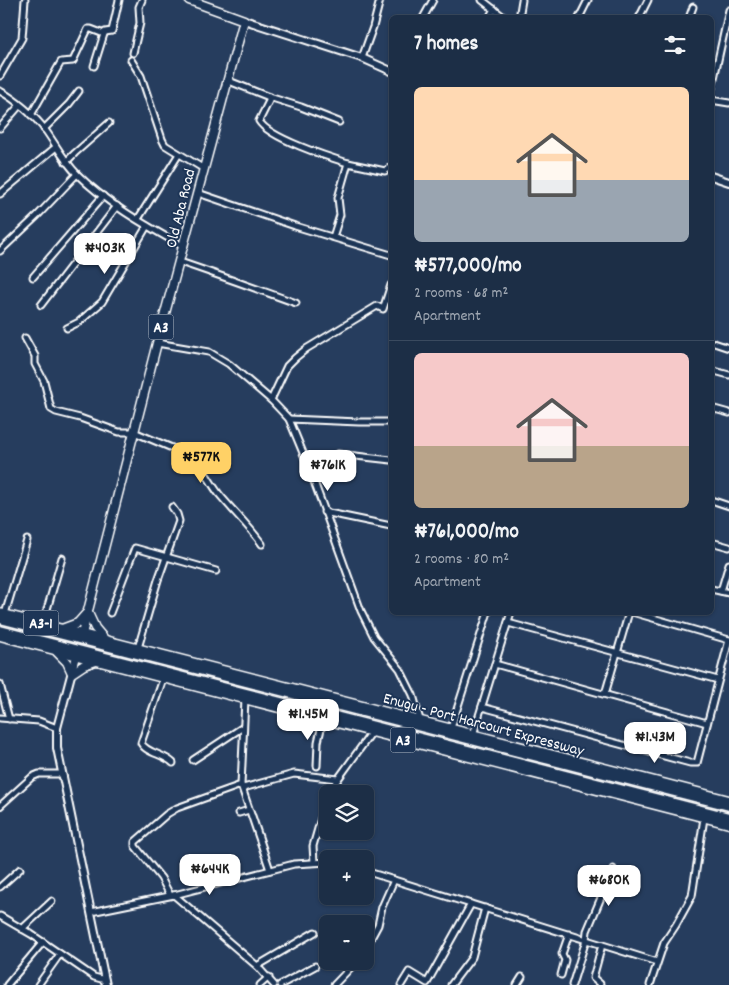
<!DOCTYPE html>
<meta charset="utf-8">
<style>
body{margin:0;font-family:Dekko,sans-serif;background:#293a51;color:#f1f3f6;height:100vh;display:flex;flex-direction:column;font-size:19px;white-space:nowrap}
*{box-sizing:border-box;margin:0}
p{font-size:16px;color:#a0a8b3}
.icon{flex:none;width:28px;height:28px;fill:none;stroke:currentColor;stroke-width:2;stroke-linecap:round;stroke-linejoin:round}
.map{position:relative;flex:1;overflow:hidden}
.panel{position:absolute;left:389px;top:15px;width:325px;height:600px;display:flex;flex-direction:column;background:#1c2e46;border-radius:8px;box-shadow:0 1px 4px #0004,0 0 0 1px #3a4a5f}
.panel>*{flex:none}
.controls{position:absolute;left:319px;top:785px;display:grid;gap:10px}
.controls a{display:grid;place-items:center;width:55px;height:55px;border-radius:8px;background:#1c2e46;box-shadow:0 1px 4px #0004,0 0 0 1px #3a4a5f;font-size:25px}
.price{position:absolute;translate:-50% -42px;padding:0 11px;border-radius:10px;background:#fff;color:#222;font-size:16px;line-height:32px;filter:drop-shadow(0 1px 2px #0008)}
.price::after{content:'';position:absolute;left:50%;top:30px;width:15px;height:11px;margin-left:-8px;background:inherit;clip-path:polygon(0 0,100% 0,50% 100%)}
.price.current{background:#ffd166;color:#111}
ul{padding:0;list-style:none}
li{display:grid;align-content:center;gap:10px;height:265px;padding:0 25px}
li+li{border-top:1px solid #3a4a5f}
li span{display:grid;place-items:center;height:155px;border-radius:8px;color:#555}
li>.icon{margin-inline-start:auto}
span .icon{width:90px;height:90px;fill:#fffc;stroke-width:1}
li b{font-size:21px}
h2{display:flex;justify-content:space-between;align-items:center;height:60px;padding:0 25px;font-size:21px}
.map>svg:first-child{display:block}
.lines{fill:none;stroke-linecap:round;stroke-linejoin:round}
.minor-casing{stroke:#fff;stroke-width:9}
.tertiary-casing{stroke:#fff;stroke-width:10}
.primary-casing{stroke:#fff;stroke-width:11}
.trunk-casing{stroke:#fff;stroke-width:11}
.minor{stroke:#1d3557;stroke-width:5}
.tertiary{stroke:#1d3557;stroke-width:6}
.primary{stroke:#1d3557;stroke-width:8}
.trunk{stroke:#1d3557;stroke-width:8}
.labels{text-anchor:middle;stroke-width:4;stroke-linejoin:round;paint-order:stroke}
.shield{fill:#1d3557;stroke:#bbc2cd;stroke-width:1}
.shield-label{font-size:15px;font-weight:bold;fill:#fff}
.street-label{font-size:16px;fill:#fff;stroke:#1d3557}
</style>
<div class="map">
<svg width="729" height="985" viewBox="0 0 729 985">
<rect width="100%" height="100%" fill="#263d5e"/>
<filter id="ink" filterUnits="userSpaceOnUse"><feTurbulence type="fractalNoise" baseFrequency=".02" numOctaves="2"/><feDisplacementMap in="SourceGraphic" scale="10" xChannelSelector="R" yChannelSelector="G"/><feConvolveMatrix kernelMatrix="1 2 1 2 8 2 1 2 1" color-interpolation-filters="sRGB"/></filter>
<g filter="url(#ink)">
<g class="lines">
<!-- minor casing -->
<g class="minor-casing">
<g id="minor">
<polyline points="482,0 505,18"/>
<polyline points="520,12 522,0"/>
<polyline points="423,18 433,0"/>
<polyline points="489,18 494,9"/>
<polyline points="579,18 588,0"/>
<polyline points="639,18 648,0"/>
<polyline points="689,18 693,7"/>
<polyline points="133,53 140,23 139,7 142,0"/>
<polyline points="362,58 373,27 380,0"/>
<polyline points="131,60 141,76 162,139 165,145 204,169"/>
<polyline points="94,66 104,34"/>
<polyline points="0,76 22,38 25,0"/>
<path d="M229,81l40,16v4l-10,20c10,17 69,36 89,42"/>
<path d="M0,91c15,8 36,26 46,40 10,14 18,30 31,43 30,30 70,52 107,73"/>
<polyline points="711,92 729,10"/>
<polyline points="269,97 301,107 339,122"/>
<polyline points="711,100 729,103"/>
<polyline points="31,115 61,62 73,61 88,29 91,29 104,34 105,32 112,31 119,0"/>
<polyline points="0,128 19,106"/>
<polyline points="44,129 69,104 79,91"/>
<polyline points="66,162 75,153 109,123"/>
<polyline points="198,193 295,226 391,255"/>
<polyline points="0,194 56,147"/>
<polyline points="138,219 179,154"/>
<polyline points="333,237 340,215 338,198 348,163 385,171 391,167"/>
<polyline points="0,251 37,216 77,174"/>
<path d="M180,262c39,13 77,27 116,41"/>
<polyline points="33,277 103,196"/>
<polyline points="41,305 117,206"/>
<polyline points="67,328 79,322 102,302 147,226"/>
<path d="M25,338l10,18v8l9,17 7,28 5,3 24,6 39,14h15l57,24c12,10 18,25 28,38 14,17 30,32 43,50"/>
<polyline points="711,342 729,348"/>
<polyline points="157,343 209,352 229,364 271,400 289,419 308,465 361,611 374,637 400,669 413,695 420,720"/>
<polyline points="711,370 729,375"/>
<polyline points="271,400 287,366 295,358 306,349 377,306 383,309 391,285"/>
<polyline points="711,408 729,413"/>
<polyline points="289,419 359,422 391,422"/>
<polyline points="308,465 338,454 391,460"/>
<polyline points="711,500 729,506"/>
<polyline points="324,512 391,526"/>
<polyline points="711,542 729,547"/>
<polyline points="711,589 729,593"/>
<polyline points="721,591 729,564"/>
<polyline points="632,612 729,640"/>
<polyline points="110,613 135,548 216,571"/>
<polyline points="5,614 27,540"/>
<polyline points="43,623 62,558"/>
<polyline points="508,623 718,680"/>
<polyline points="138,648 158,580 179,521 177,514 172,507"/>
<polyline points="495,664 707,723"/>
<path d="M163,679l-22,64c5,10 23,11 32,20"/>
<polyline points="0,684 9,719"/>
<polyline points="605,694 629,612"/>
<polyline points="245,699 241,785 270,870 252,816"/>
<polyline points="482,707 690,763 697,763 729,640"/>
<polyline points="0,718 39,721 57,728"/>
<polyline points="451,728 488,612"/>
<polyline points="473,735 511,612"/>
<polyline points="193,760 243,727"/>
<polyline points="317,766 318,742 323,720"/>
<polyline points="243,788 294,774 338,779 372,732"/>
<polyline points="328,794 338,779"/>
<polyline points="0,806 32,777 39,774 61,774"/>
<polyline points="239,813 249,810"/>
<polyline points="314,862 313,846 328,794"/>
<polyline points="365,871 657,962"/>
<polyline points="0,887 20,869"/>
<polyline points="170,895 161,878 135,846 135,842 167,814 177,808 241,785 210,796"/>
<polyline points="174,895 257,966 274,985"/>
<polyline points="91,912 174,895 294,864 328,862"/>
<polyline points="0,916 31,934 94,977 105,980"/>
<polyline points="22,929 52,901"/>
<polyline points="365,949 378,925 382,907 394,880"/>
<polyline points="257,966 315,932"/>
<polyline points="561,975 565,960 562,954 569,934"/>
<polyline points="600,984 593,978 602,945"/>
<polyline points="7,985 43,942"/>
<polyline points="38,985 60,954"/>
<polyline points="260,985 269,977"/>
<polyline points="280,985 315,966"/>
<polyline points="334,985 357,961"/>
<polyline points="401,985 409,972 427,983 471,904"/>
<polyline points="451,985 472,957 485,908"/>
<polyline points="517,985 522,977"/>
<polyline points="572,985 586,940 587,931 613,869"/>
<polyline points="650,985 664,943 676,925 692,896 704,818"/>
</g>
</g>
<!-- tertiary casing -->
<g class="tertiary-casing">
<g id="tertiary">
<polyline points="244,20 362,58 391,71"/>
<polyline points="711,176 729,182"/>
<polyline points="76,656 57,728 57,748 106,985"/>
</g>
</g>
<!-- primary casing -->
<g class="primary-casing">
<g id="primary">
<polyline points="0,613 729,800"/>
<polyline points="88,613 95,628 105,640"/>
<polyline points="62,629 78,623 86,614"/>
<polyline points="82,634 157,343 244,20 189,0"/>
<polyline points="0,636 729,824"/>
<polyline points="57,652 67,662 72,673 84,665 96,661"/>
</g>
</g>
<!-- trunk casing -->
<g class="trunk-casing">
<g id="trunk">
<polyline points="0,619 729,806"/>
<polyline points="0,630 729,817"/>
</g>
</g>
<!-- minor -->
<use href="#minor" class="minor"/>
<!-- tertiary -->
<use href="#tertiary" class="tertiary"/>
<!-- primary -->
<use href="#primary" class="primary"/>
<!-- trunk -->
<use href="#trunk" class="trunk"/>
</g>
</g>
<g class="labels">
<!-- shield labels -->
<g class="shield">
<rect x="148.5" y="314.5" width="25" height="25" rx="4"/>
<rect x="23.5" y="610.5" width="35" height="25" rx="4"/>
<rect x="390.5" y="727.5" width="25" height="25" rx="4"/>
</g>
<g class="shield-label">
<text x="161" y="332">A3</text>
<text x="41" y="628">A3-1</text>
<text x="403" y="745">A3</text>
</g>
<!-- street labels -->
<g class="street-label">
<text transform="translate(179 208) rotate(-76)" y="6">Old Aba Road</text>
<text transform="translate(484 723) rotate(15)" y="6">Enugu - Port Harcourt Expressway</text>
</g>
</g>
</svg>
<div class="controls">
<a><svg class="icon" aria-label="layers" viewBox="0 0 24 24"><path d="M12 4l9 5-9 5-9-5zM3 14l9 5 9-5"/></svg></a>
<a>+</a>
<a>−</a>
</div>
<b class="price" style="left:105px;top:275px">₦403K</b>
<b class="price current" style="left:201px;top:484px">₦577K</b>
<b class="price" style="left:328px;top:492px">₦761K</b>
<b class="price" style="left:308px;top:741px">₦1.45M</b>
<b class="price" style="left:655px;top:764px">₦1.43M</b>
<b class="price" style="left:210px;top:896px">₦644K</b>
<b class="price" style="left:609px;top:907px">₦680K</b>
<section class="panel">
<h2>7 homes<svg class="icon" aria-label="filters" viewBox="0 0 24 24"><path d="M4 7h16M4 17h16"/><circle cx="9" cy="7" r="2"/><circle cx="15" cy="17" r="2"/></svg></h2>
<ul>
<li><span style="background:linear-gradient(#ffd9b3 60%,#9aa5b1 0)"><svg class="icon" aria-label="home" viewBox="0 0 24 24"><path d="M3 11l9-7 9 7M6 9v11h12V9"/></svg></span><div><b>₦577,000/mo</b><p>2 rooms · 68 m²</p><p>Apartment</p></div></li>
<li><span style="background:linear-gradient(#f6c9c9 60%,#b9a48a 0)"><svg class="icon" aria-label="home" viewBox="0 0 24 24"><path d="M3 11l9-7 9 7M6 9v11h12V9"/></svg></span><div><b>₦761,000/mo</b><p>2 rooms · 80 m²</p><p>Apartment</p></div></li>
</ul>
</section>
</div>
